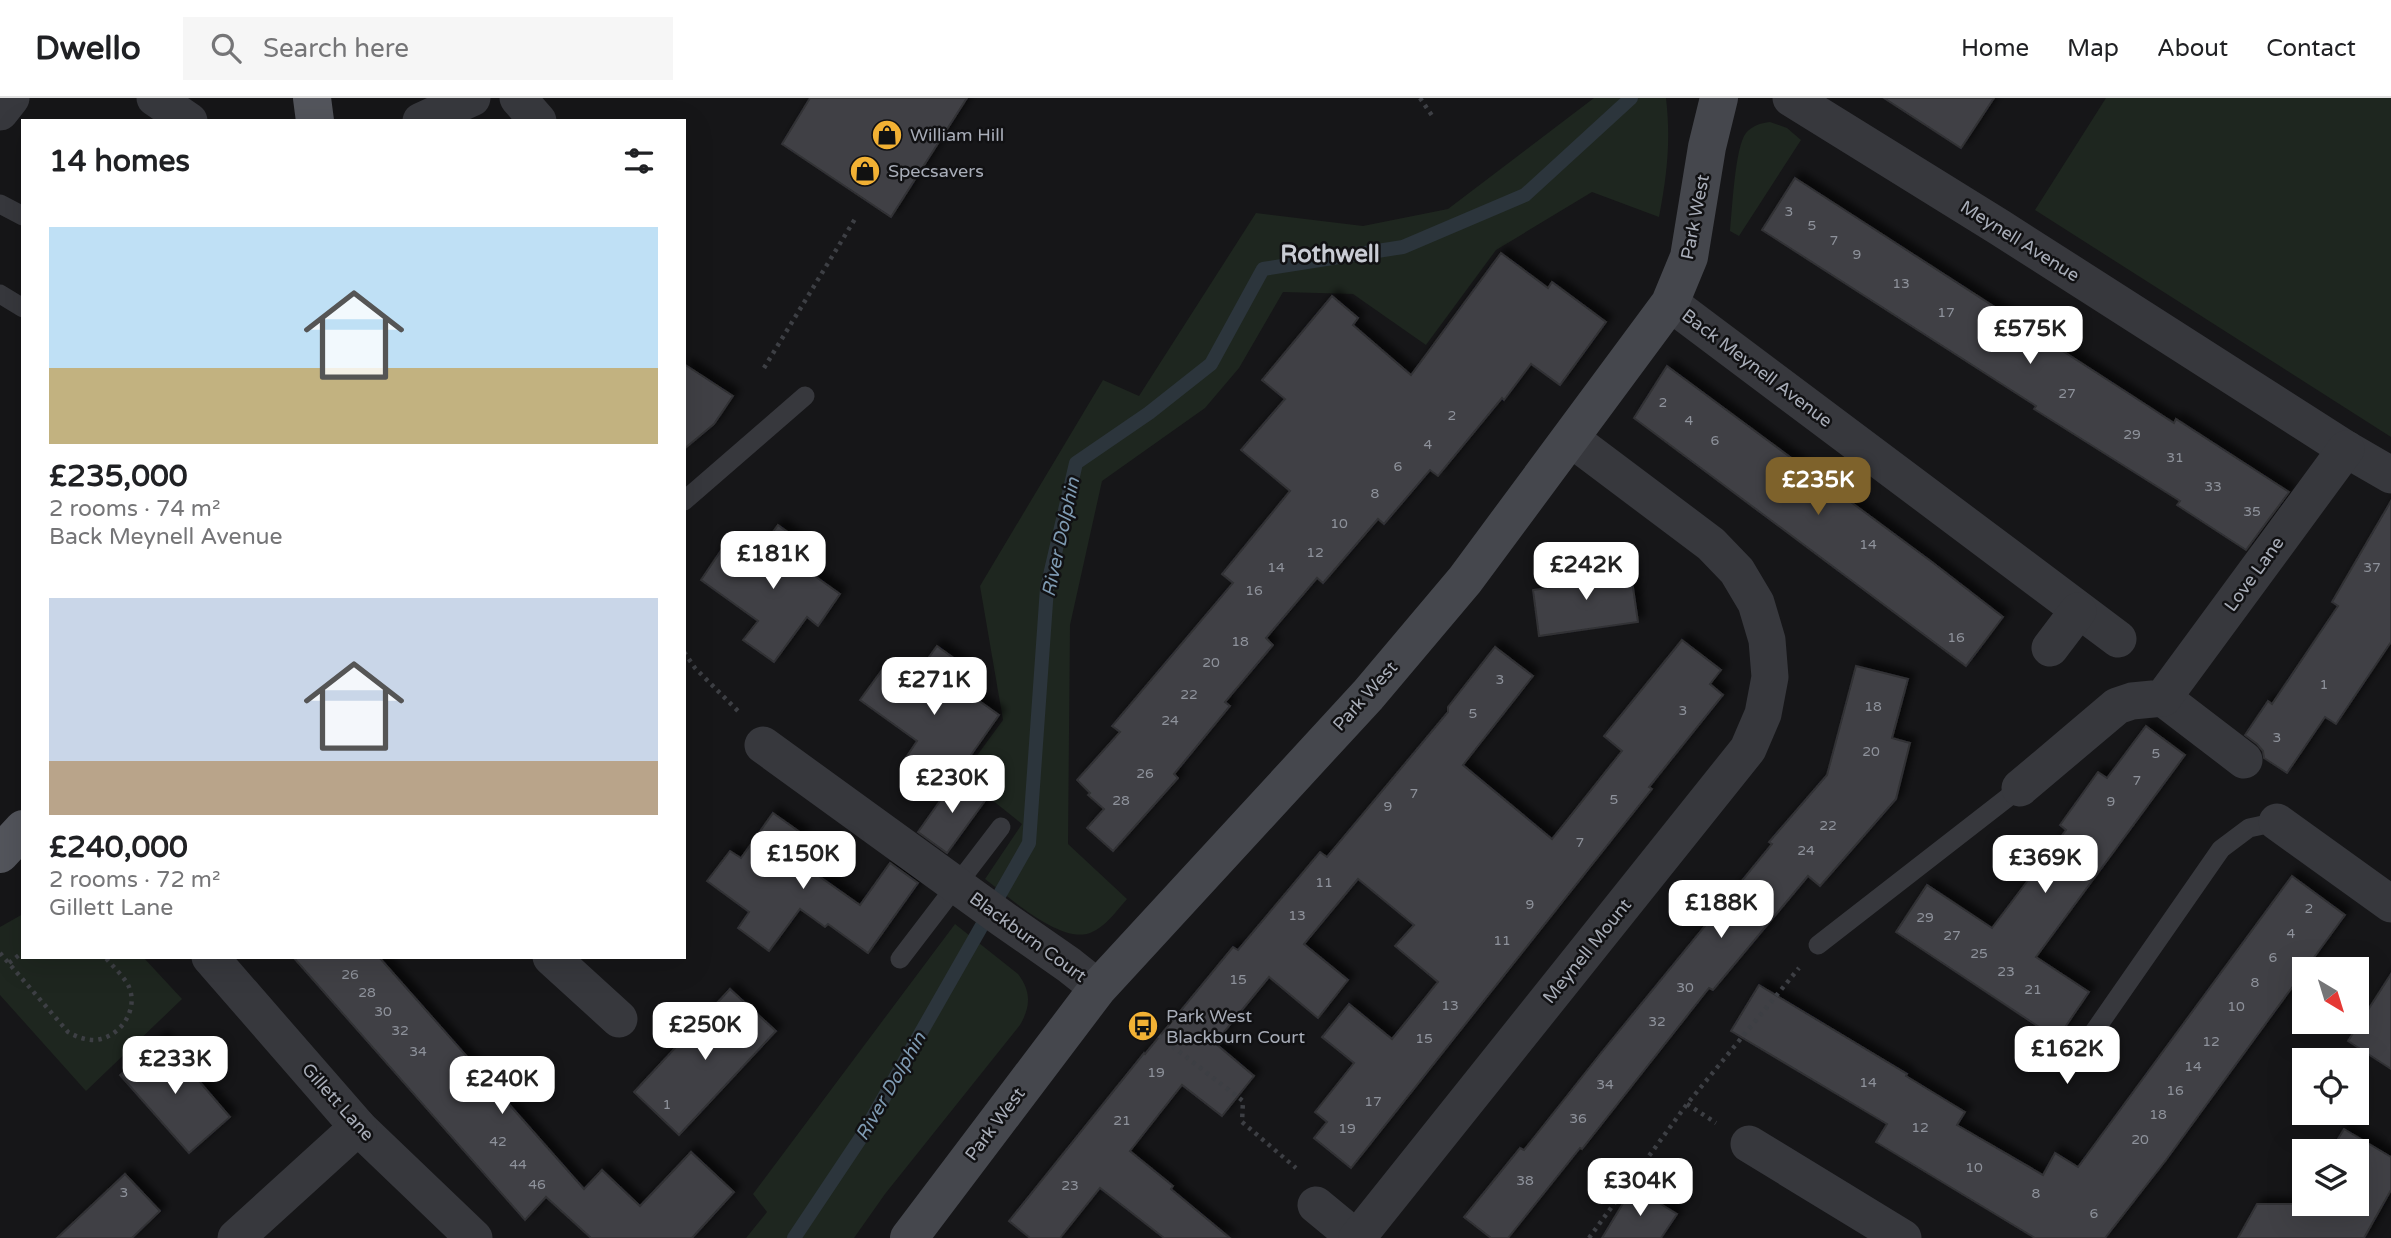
<!DOCTYPE html>
<meta charset="utf-8">
<style>
body{margin:0;font-family:"Varela Round",sans-serif;background:#f6f6f6;color:#202124;height:100vh;display:flex;flex-direction:column;font-size:26px;white-space:nowrap}
*{box-sizing:border-box;margin:0}
p{font-size:23px;color:#757577}
.icon{flex:none;width:38px;height:38px;fill:none;stroke:currentColor;stroke-width:2;stroke-linecap:round;stroke-linejoin:round}
.map{position:relative;flex:1;overflow:hidden}
.details{position:absolute;left:21px;top:21px;width:665px;height:840px;display:flex;flex-direction:column;background:#fff;border-radius:0px;box-shadow:0 7px 28px #0002}
.details>*{flex:none}
.needle{width:46px;rotate:142deg}
.buttons{position:absolute;left:2292px;top:859px;display:grid;gap:14px}
.buttons a{display:grid;place-items:center;width:77px;height:77px;border-radius:0px;background:#fff;box-shadow:0 7px 28px #0002;font-size:35px}
.price{position:absolute;translate:-50% -60px;padding:0 16px;border-radius:14px;background:#fff;color:#222;font-size:23px;line-height:46px;filter:drop-shadow(0 2px 4px #0008)}
.price::after{content:'';position:absolute;left:50%;top:42px;width:21px;height:16px;margin-left:-10px;background:inherit;clip-path:polygon(0 0,100% 0,50% 100%)}
.price.current{background:#7e622b;color:#fff}
ul{padding:0;list-style:none}
li{display:grid;align-content:center;gap:14px;height:371px;padding:0 28px}
li span{display:grid;place-items:center;height:217px;border-radius:0px;color:#555}
li>.icon{margin-inline-start:auto}
span .icon{width:126px;height:126px;fill:#fffc;stroke-width:1}
li b{font-size:30px}
h2{display:flex;justify-content:space-between;align-items:center;height:84px;padding:0 28px;font-size:30px}
header{display:flex;align-items:center;gap:42px;box-sizing:border-box;height:98px;padding:0 35px;background:#fff;border-bottom:2px solid #e0e0e0}
header strong{font-size:33px}
nav{display:flex;gap:38px;margin-inline-start:auto;font-size:24px}
.search{width:490px;height:63px;background:#f6f6f6;display:flex;align-items:center;gap:18px;box-sizing:border-box;padding:0 24px;border-radius:0px;color:#757577;font-size:26px}
.map>svg:first-child{display:block}
.green{fill:#1e261f}
.lines{fill:none;stroke-linecap:round;stroke-linejoin:round}
.stream{stroke:#2c353c;stroke-width:14}
.building{fill:#404145;stroke:#303034;stroke-width:2;filter:url(#shadow)}
.path{stroke:#3d3f44;stroke-width:4.5;stroke-dasharray:3.5 5;stroke-linecap:butt}
.lane{stroke:#37383d;stroke-width:19}
.street{stroke:#37383d;stroke-width:37}
.secondary{stroke:#45474d;stroke-width:38}
.primary{stroke:#53555c;stroke-width:38}
.labels{text-anchor:middle;stroke-width:5;stroke-linejoin:round;paint-order:stroke}
.number-label{font-size:14px;fill:#8e929b}
.poi-label{font-size:18px;fill:#a8adb8;stroke:#111113;text-anchor:start}
.street-label{font-size:18px;fill:#a8adb8;stroke:#111113}
.water-label{font-size:19px;font-style:italic;fill:#7f9bb3;stroke:#111113}
.district-label{font-size:24px;font-weight:bold;fill:#c9ccd4;stroke:#111113}
</style>
<header>
<strong>Dwello</strong>
<div class="search"><svg class="icon" aria-label="search" viewBox="0 0 24 24"><circle cx="10" cy="10" r="6"/><path d="M15 15l6 6"/></svg>Search here</div>
<nav><a>Home</a><a>Map</a><a>About</a><a>Contact</a></nav>
</header>
<div class="map">
<svg width="2391" height="1140" viewBox="0 0 2391 1140">
<defs>
<filter id="shadow"><feDropShadow dx="6" dy="-6" stdDeviation="3.5" flood-color="#0009"/></filter>
</defs>
<rect width="100%" height="100%" fill="#161618"/>
<!-- green -->
<g class="green">
<path d="M1594,0h72c5,42 1,78 -7,119l-67,-25 -96,58 -70,95 -73,-51 -70,-2 -44,76 -34,40 -103,73 -32,144 -2,219 59,55c-11,12 -21,28 -37,34 -30,11 -82,-37 -105,-54l37,-55 -60,-48 41,-56 -23,-134 123,-206 36,16 117,-183 107,13 85,-17z"/>
<polygon points="2106,0 2391,0 2391,339 2035,112"/>
<path d="M1770,24l17,6 14,12 -62,96 -9,-5c2,-19 5,-85 16,-98 6,-7 14,-10 24,-11z"/>
<polygon points="23,816 23,859 143,859 182,901 86,993 0,897 0,829"/>
<path d="M955,826l63,50c13,17 13,32 2,51l-135,169 -31,44h-108l21,-26 -14,-18z"/>
</g>
<g class="lines">
<!-- stream -->
<polyline class="stream" points="794,1140 862,1038 1029,745 1047,490 1076,365 1149,315 1211,266 1263,171 1403,149 1525,97 1631,0"/>
</g>
<!-- building -->
<g class="building">
<polygon points="810,0 967,0 891,119 782,46"/>
<polygon points="1884,0 1994,0 1961,50"/>
<polygon points="1795,80 2134,299 2174,325 2176,321 2289,394 2246,452 2177,407 2180,403 2034,311 2036,308 1762,132"/>
<polygon points="1501,155 1548,190 1552,184 1606,224 1560,287 1531,266 1504,302 1502,300 1438,378 1430,372 1384,426 1378,421 1323,485 1317,480 1266,540 1273,547 1225,604 1230,608 1174,676 1178,680 1113,753 1087,730 1104,711 1088,697 1090,695 1077,682 1120,634 1112,628 1233,485 1222,476 1290,393 1241,352 1285,301 1262,282 1332,198 1358,220 1353,227 1411,277"/>
<polygon points="684,266 733,298 714,326 684,351"/>
<polygon points="1667,268 1932,464 2003,519 1966,568 1634,320"/>
<polygon points="2391,403 2391,544 2336,626 2325,619 2287,675 2264,660 2263,653 2257,646 2245,637 2268,603 2272,606 2338,508 2332,504"/>
<polygon points="778,427 810,450 798,466 840,496 818,528 807,519 774,564 743,542 758,523 701,482 722,451 748,469"/>
<polygon points="1630,469 1638,524 1539,538 1533,492 1554,489 1553,480"/>
<polygon points="1682,542 1721,572 1710,586 1723,597 1649,689 1652,691 1351,1070 1314,1040 1327,1024 1315,1014 1354,965 1322,939 1349,906 1392,941 1438,884 1395,848 1414,827 1358,781 1304,846 1348,882 1318,920 1269,879 1215,945 1254,978 1222,1018 1182,987 1130,1053 1173,1088 1171,1091 1230,1140 1164,1140 1100,1090 1060,1140 1030,1140 1009,1123 1144,955 1145,956 1233,849 1238,852 1320,754 1327,759 1448,614 1448,609 1495,549 1533,578 1463,667 1552,741 1622,653 1604,638"/>
<polygon points="937,548 969,571 957,587 999,617 945,694 903,664 917,643 860,602 882,572 907,590"/>
<polygon points="1856,568 1908,581 1892,640 1910,645 1896,701 1820,788 1808,778 1713,892 1709,890 1582,1051 1580,1050 1508,1140 1491,1140 1464,1119 1520,1050 1524,1052 1601,955 1772,746 1769,744 1827,677"/>
<polygon points="2146,628 2185,657 2036,859 2089,894 2057,941 1896,834 1927,787 1992,830 2066,732 2060,727 2098,674 2107,680"/>
<polygon points="957,679 987,700 947,755 918,734"/>
<polygon points="773,715 804,737 789,757 860,807 890,765 918,785 868,855 828,826 825,829 800,811 769,853 738,830 749,814 707,783 730,753 741,760"/>
<polygon points="2292,778 2345,817 2166,1062 2105,1140 2035,1140 1876,1044 1887,1026 1731,933 1759,887 1907,976 1906,978 1965,1014 1957,1027 2043,1077 2055,1055 2078,1069"/>
<polygon points="293,859 379,859 584,1091 602,1072 640,1108 691,1054 734,1094 692,1140 591,1140 546,1099 525,1122"/>
<polygon points="2391,876 2391,971 2348,943"/>
<polygon points="730,891 776,933 679,1037 634,994"/>
<polygon points="162,940 230,1019 189,1055 120,977"/>
<polygon points="2344,1031 2391,1059 2391,1092 2364,1140 2238,1140 2257,1106 2299,1106 2305,1096 2305,1106 2357,1106 2357,1054 2330,1054"/>
<polygon points="125,1076 160,1113 132,1140 57,1140"/>
<polygon points="1633,1089 1677,1116 1661,1140 1602,1140"/>
</g>
<g class="lines">
<!-- path -->
<g class="path">
<polyline points="1420,0 1433,19"/>
<polyline points="764,270 855,121"/>
<polyline points="684,554 695,570 740,615"/>
<path d="M0,855l68,79c9,5 17,8 27,8 24,-2 44,-29 34,-53 -4,-10 -17,-21 -24,-30"/>
<polyline points="9,865 23,854"/>
<polyline points="1132,917 1243,1003 1242,1024 1296,1070"/>
<polyline points="1687,1006 1716,1025"/>
<polyline points="1589,1140 1687,1006 1799,870"/>
</g>
<!-- lane -->
<g class="lane">
<polyline points="0,106 23,118"/>
<polyline points="0,196 23,210"/>
<polyline points="684,403 805,298"/>
<polyline points="1818,847 2020,690"/>
<polyline points="900,861 1001,729"/>
<polyline points="2082,951 2221,751 2249,730 2277,724"/>
</g>
<!-- street -->
<g class="street">
<polyline points="155,0 189,23"/>
<polyline points="518,0 538,23"/>
<polyline points="1791,0 1999,129 2346,351 2391,377"/>
<polyline points="0,14 11,0"/>
<polyline points="421,23 472,0"/>
<polyline points="1670,205 2118,541"/>
<polyline points="2050,550 2078,513"/>
<polyline points="2163,600 2244,662"/>
<polyline points="763,647 1003,821 1069,867 1098,890"/>
<polyline points="2020,690 2117,608 2132,603 2163,600 2346,351"/>
<polyline points="2277,724 2391,806"/>
<polyline points="210,859 358,1029 474,1140"/>
<polyline points="551,859 619,921"/>
<polyline points="1749,1046 1903,1140"/>
<polyline points="1316,1107 1356,1140"/>
<polyline points="236,1140 358,1029"/>
<polyline points="1357,1140 1748,651 1763,616 1770,579 1767,542 1756,505 1737,473 1711,446 1570,340"/>
</g>
<!-- secondary -->
<polyline class="secondary" points="909,1140 1098,890 1368,597 1465,482 1670,205 1689,159 1707,49 1719,0"/>
<!-- primary -->
<g class="primary">
<polyline points="312,0 315,23"/>
<polyline points="0,756 23,731"/>
</g>
</g>
<!-- icons -->
<defs>
<g id="shop-disc" transform="scale(1.575)"><circle r="9.5" fill="#f2b134" stroke="#111113"/><path d="M-5-2.5h2.3a2.7 3.5 0 0 1 5.4 0H5L5.5 6h-11ZM-1.5-2.5h3a1.5 2.3 0 0 0-3 0Z" fill="#111"/></g>
<g id="bus-disc" transform="scale(1.575)"><circle r="9.5" fill="#f2b134" stroke="#111113"/><path d="M-5-6H5V4H4V6H2V4H-2V6H-4V4H-5ZM-3.5-4V0h7V-4ZM-3.5 1.2v1.5H-2V1.2ZM2 1.2v1.5H3.5V1.2Z" fill="#111"/></g>
</defs>
<g fill-rule="evenodd">
<use href="#shop-disc" x="887" y="37"/>
<use href="#shop-disc" x="865" y="73"/>
<use href="#bus-disc" x="1143" y="928"/>
</g>
<g class="labels">
<!-- number labels -->
<g class="number-label">
<text x="1789" y="118">3</text>
<text x="1812" y="132">5</text>
<text x="1834" y="147">7</text>
<text x="1857" y="161">9</text>
<text x="1901" y="190">13</text>
<text x="1946" y="219">17</text>
<text x="2067" y="300">27</text>
<text x="1663" y="309">2</text>
<text x="1452" y="322">2</text>
<text x="1689" y="327">4</text>
<text x="2132" y="341">29</text>
<text x="1715" y="347">6</text>
<text x="1428" y="351">4</text>
<text x="2175" y="364">31</text>
<text x="1398" y="373">6</text>
<text x="2213" y="393">33</text>
<text x="1375" y="400">8</text>
<text x="2252" y="418">35</text>
<text x="1339" y="430">10</text>
<text x="1868" y="451">14</text>
<text x="1315" y="459">12</text>
<text x="1276" y="474">14</text>
<text x="2372" y="474">37</text>
<text x="1254" y="497">16</text>
<text x="1956" y="544">16</text>
<text x="1240" y="548">18</text>
<text x="1211" y="569">20</text>
<text x="1500" y="586">3</text>
<text x="2324" y="591">1</text>
<text x="1189" y="601">22</text>
<text x="1873" y="613">18</text>
<text x="1683" y="617">3</text>
<text x="1473" y="620">5</text>
<text x="1170" y="627">24</text>
<text x="2277" y="644">3</text>
<text x="1871" y="658">20</text>
<text x="2156" y="660">5</text>
<text x="1145" y="680">26</text>
<text x="2137" y="687">7</text>
<text x="1414" y="700">7</text>
<text x="1614" y="706">5</text>
<text x="1121" y="707">28</text>
<text x="2111" y="708">9</text>
<text x="1388" y="713">9</text>
<text x="1828" y="732">22</text>
<text x="1580" y="749">7</text>
<text x="1806" y="757">24</text>
<text x="1324" y="789">11</text>
<text x="1530" y="811">9</text>
<text x="2309" y="815">2</text>
<text x="1297" y="822">13</text>
<text x="1925" y="824">29</text>
<text x="2291" y="840">4</text>
<text x="1952" y="842">27</text>
<text x="1502" y="847">11</text>
<text x="1979" y="860">25</text>
<text x="2273" y="864">6</text>
<text x="2006" y="878">23</text>
<text x="350" y="881">26</text>
<text x="1238" y="886">15</text>
<text x="2255" y="889">8</text>
<text x="1685" y="894">30</text>
<text x="2033" y="896">21</text>
<text x="367" y="899">28</text>
<text x="1450" y="912">13</text>
<text x="2236" y="913">10</text>
<text x="383" y="918">30</text>
<text x="1657" y="928">32</text>
<text x="400" y="937">32</text>
<text x="1424" y="945">15</text>
<text x="2211" y="948">12</text>
<text x="418" y="958">34</text>
<text x="2193" y="973">14</text>
<text x="1156" y="979">19</text>
<text x="1868" y="989">14</text>
<text x="1605" y="991">34</text>
<text x="2175" y="997">16</text>
<text x="1373" y="1008">17</text>
<text x="667" y="1011">1</text>
<text x="2158" y="1021">18</text>
<text x="1578" y="1025">36</text>
<text x="1122" y="1027">21</text>
<text x="1920" y="1034">12</text>
<text x="1347" y="1035">19</text>
<text x="2140" y="1046">20</text>
<text x="498" y="1048">42</text>
<text x="518" y="1071">44</text>
<text x="1974" y="1074">10</text>
<text x="1525" y="1087">38</text>
<text x="537" y="1091">46</text>
<text x="1070" y="1092">23</text>
<text x="124" y="1099">3</text>
<text x="2036" y="1100">8</text>
<text x="2094" y="1120">6</text>
</g>
<!-- poi labels -->
<g class="poi-label">
<text x="910" y="43">William Hill</text>
<text x="888" y="79">Specsavers</text>
<text x="1166" y="924">Park West<tspan x="1166" dy="21">Blackburn Court</tspan></text>
</g>
<!-- street labels -->
<g class="street-label">
<text transform="translate(1695 119) rotate(-79)" y="6">Park West</text>
<text transform="translate(2020 143) rotate(32)" y="6">Meynell Avenue</text>
<text transform="translate(1757 270) rotate(37)" y="6">Back Meynell Avenue</text>
<text transform="translate(2254 476) rotate(-54)" y="6">Love Lane</text>
<text transform="translate(1365 598) rotate(-48)" y="6">Park West</text>
<text transform="translate(1028 839) rotate(36)" y="6">Blackburn Court</text>
<text transform="translate(1587 853) rotate(-51)" y="6">Meynell Mount</text>
<text transform="translate(338 1004) rotate(48)" y="6">Gillett Lane</text>
<text transform="translate(995 1026) rotate(-53)" y="6">Park West</text>
</g>
<!-- water labels -->
<g class="water-label">
<text transform="translate(1060 439) rotate(-78)" y="7">River Dolphin</text>
<text transform="translate(890 988) rotate(-60)" y="7">River Dolphin</text>
</g>
<!-- district labels -->
<g class="district-label">
<text x="1330" y="164">Rothwell</text>
</g>
</g>
</svg>
<div class="buttons">
<a><svg class="needle" viewBox="-14 -14 28 28"><path d="M0-13l5 13h-10z" fill="#e53935"/><path d="M0 13l5-13h-10z" fill="#757577"/></svg></a>
<a><svg class="icon" aria-label="locate" viewBox="0 0 24 24"><circle cx="12" cy="12" r="6"/><path d="M12 2v4M12 18v4M2 12h4M18 12h4"/></svg></a>
<a><svg class="icon" aria-label="layers" viewBox="0 0 24 24"><path d="M12 4l9 5-9 5-9-5zM3 14l9 5 9-5"/></svg></a>
</div>
<b class="price" style="left:2030px;top:268px">£575K</b>
<b class="price current" style="left:1818px;top:419px">£235K</b>
<b class="price" style="left:773px;top:493px">£181K</b>
<b class="price" style="left:1586px;top:504px">£242K</b>
<b class="price" style="left:934px;top:619px">£271K</b>
<b class="price" style="left:952px;top:717px">£230K</b>
<b class="price" style="left:803px;top:793px">£150K</b>
<b class="price" style="left:2045px;top:797px">£369K</b>
<b class="price" style="left:1721px;top:842px">£188K</b>
<b class="price" style="left:705px;top:964px">£250K</b>
<b class="price" style="left:2067px;top:988px">£162K</b>
<b class="price" style="left:175px;top:998px">£233K</b>
<b class="price" style="left:502px;top:1018px">£240K</b>
<b class="price" style="left:1640px;top:1120px">£304K</b>
<section class="details">
<h2>14 homes<svg class="icon" aria-label="filters" viewBox="0 0 24 24"><path d="M4 7h16M4 17h16"/><circle cx="9" cy="7" r="2"/><circle cx="15" cy="17" r="2"/></svg></h2>
<ul>
<li><span style="background:linear-gradient(#bfe0f5 65%,#c2b280 0)"><svg class="icon" aria-label="home" viewBox="0 0 24 24"><path d="M3 11l9-7 9 7M6 9v11h12V9"/></svg></span><div><b>£235,000</b><p>2 rooms · 74 m²</p><p>Back Meynell Avenue</p></div></li>
<li><span style="background:linear-gradient(#c9d6e8 75%,#b9a48a 0)"><svg class="icon" aria-label="home" viewBox="0 0 24 24"><path d="M3 11l9-7 9 7M6 9v11h12V9"/></svg></span><div><b>£240,000</b><p>2 rooms · 72 m²</p><p>Gillett Lane</p></div></li>
</ul>
</section>
</div>
